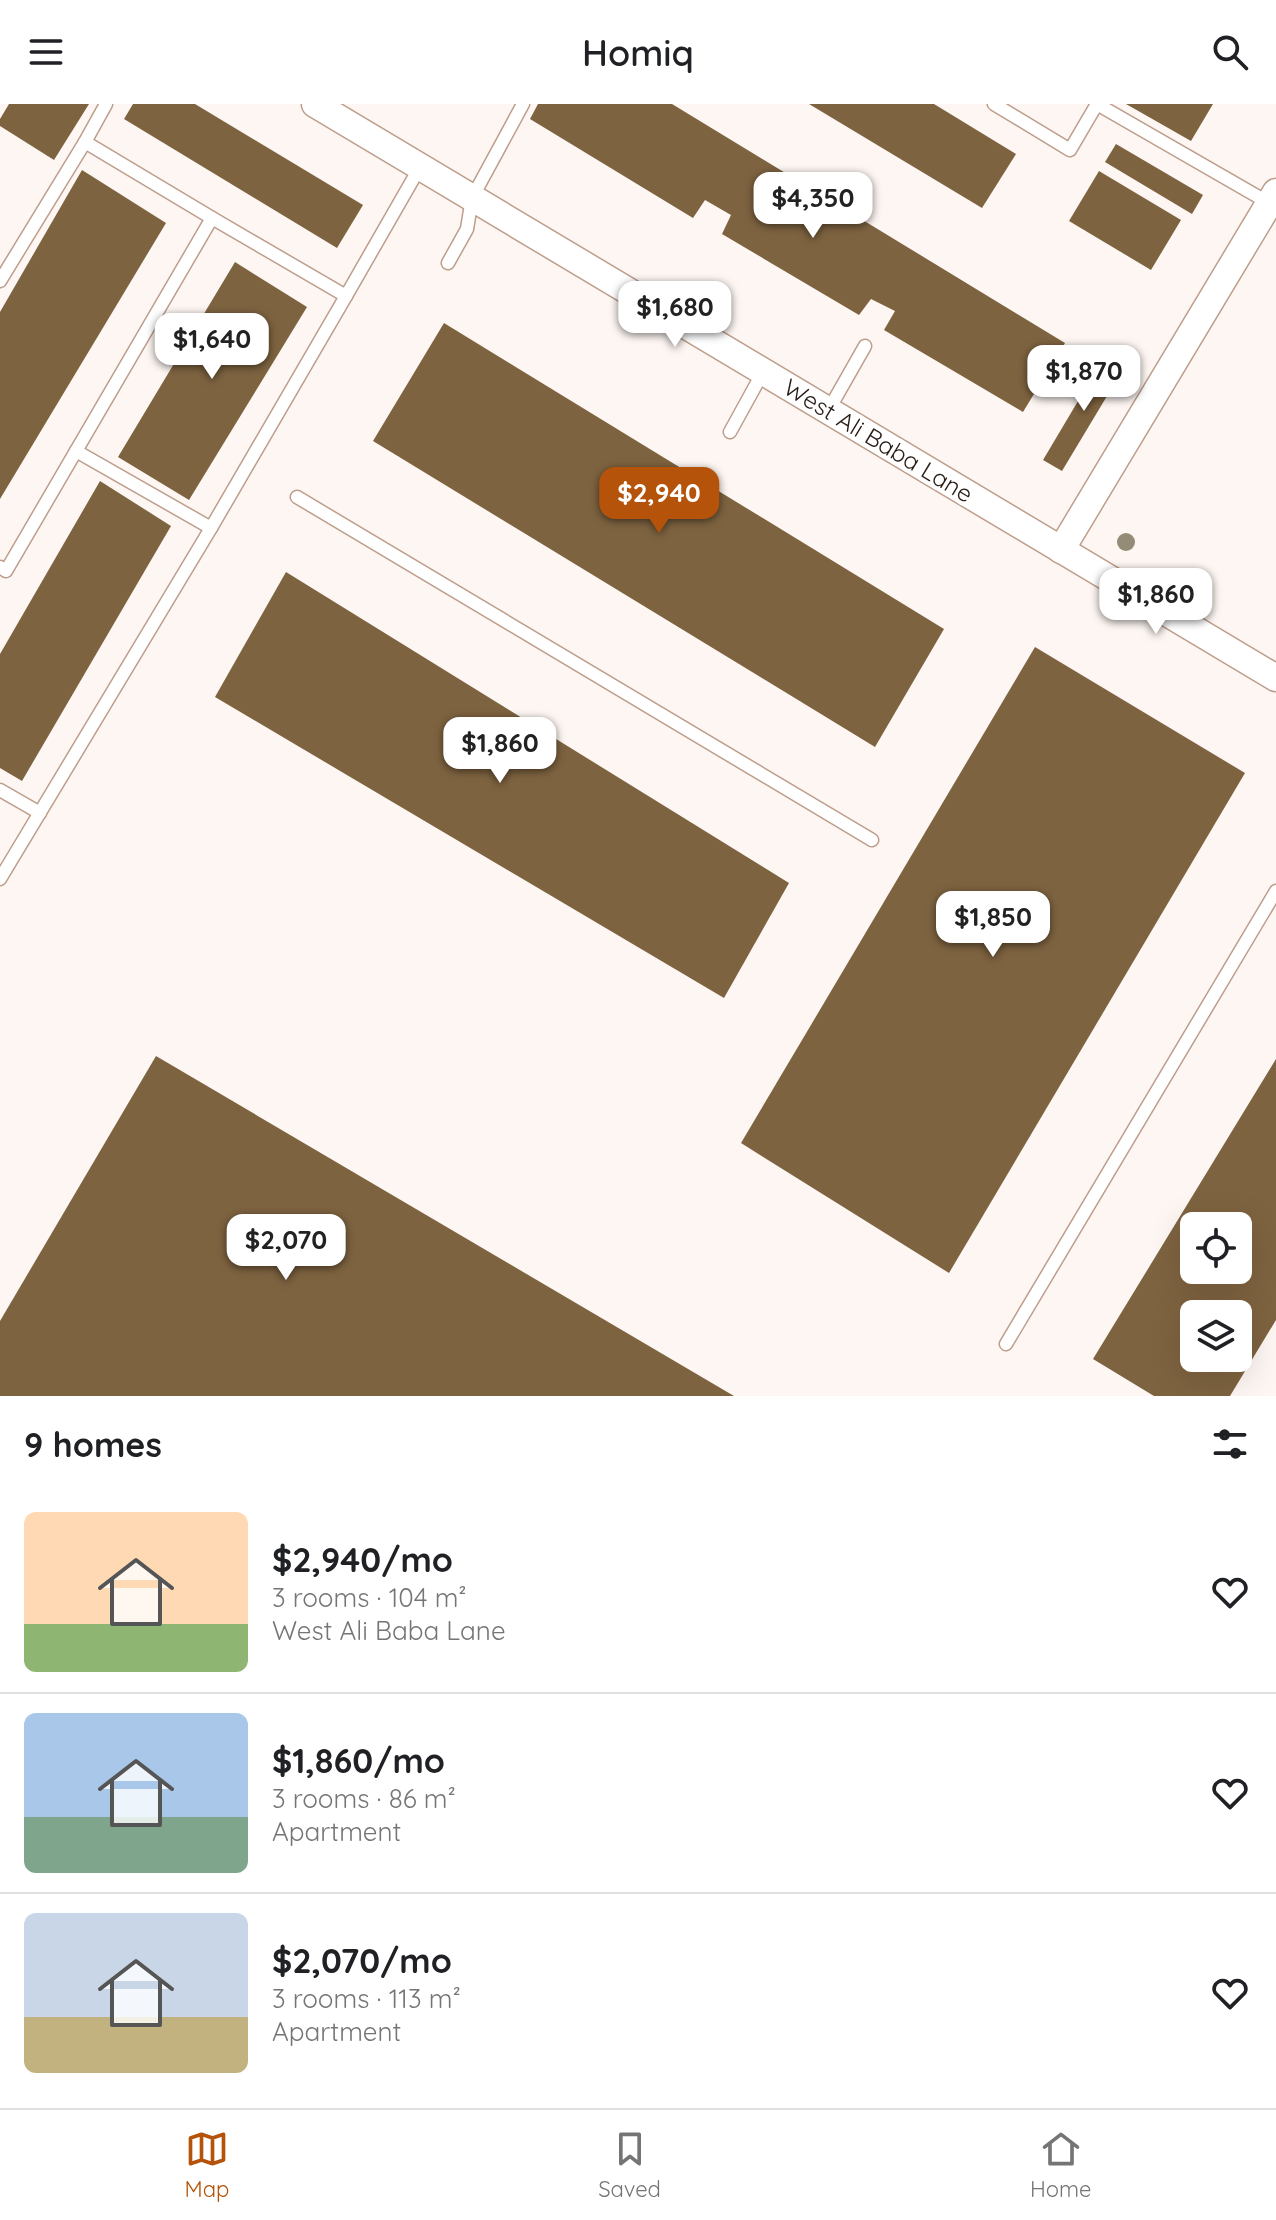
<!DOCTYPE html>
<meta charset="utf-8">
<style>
body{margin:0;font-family:Quicksand,sans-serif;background:#f2f2f2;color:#202124;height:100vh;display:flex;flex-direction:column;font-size:30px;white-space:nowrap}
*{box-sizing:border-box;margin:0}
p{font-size:26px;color:#757577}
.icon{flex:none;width:44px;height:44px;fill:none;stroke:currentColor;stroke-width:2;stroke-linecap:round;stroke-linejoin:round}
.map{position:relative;height:1292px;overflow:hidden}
.drawer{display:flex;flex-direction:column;background:#fff;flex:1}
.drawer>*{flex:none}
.tools{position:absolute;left:1180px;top:1108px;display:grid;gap:16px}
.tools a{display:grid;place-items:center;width:72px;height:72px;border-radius:12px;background:#fff;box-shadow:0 8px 32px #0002;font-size:40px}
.price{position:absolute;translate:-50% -68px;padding:0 18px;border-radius:16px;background:#fff;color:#222;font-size:26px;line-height:52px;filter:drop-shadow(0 2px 4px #0008)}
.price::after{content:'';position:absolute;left:50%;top:48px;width:24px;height:18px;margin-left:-12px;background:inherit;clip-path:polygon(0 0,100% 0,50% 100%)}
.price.selected{background:#b45309;color:#fff}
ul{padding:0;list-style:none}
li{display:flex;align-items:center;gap:24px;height:200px;padding:0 24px}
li+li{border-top:2px solid #e0e0e0}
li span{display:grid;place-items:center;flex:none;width:224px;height:160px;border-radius:12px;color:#555}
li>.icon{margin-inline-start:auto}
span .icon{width:96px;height:96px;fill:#fffc;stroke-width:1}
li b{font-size:34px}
h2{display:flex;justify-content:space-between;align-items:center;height:96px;padding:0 24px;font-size:34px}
header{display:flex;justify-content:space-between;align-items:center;height:104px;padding:0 24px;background:#fff;font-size:36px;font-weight:600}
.dock{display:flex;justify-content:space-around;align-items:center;height:112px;border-top:2px solid #e0e0e0;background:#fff;font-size:22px;color:#757577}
.dock a{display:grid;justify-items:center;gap:4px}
.dock .selected{color:#b45309}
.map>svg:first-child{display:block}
.building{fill:#7e6340;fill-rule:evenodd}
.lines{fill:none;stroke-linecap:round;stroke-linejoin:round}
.lane-casing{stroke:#bd9e8c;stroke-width:15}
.street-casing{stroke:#bd9e8c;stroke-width:29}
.lane{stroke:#fff;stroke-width:12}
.street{stroke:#fff;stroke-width:26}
.tree{fill:#948c76}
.labels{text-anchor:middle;stroke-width:8;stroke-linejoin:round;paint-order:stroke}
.street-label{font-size:24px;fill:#281c15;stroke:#fff}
</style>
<header><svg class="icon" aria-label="menu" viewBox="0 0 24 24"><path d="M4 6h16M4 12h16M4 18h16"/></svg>Homiq<svg class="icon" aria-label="search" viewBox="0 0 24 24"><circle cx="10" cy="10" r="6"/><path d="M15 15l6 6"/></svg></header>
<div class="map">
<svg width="1276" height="1292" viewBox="0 0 1276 1292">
<rect width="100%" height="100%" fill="#fdf6f2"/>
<!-- building -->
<g class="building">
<polygon points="9,0 89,0 54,56 0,22 0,15"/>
<polygon points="133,0 195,0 363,101 337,144 124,15"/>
<polygon points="538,0 672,0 1065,239 1023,308 884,226 895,207 871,195 859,211 722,130 731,111 705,96 693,114 530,15"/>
<polygon points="809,0 934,0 1016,50 982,104"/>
<polygon points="1126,0 1213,0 1191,37"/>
<polygon points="1116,40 1203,91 1192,110 1105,58"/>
<polygon points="82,66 166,119 0,395 0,208"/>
<polygon points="1099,67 1181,116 1151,166 1069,117"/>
<polygon points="235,158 307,203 189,396 118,353"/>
<polygon points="444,219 944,525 875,643 373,337"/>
<polygon points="1106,250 1125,262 1062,367 1043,356"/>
<polygon points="100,377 171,422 22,677 0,664 0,550"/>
<polygon points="286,468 789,779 724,894 215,593"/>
<polygon points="1035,543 1245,669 949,1169 741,1039"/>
<polygon points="156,952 734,1292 0,1292 0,1217"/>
<path d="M1276,955v261l-46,76h-76l-61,-37zM1194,1122h44v44h-44zM1194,1210h44v44h-44z"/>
</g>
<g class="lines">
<!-- lane casing -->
<g class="lane-casing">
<g id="lane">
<polyline points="994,0 1070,46 1097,0 1269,99"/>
<polyline points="448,159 467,125 472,94 523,0"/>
<polyline points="0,177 85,38"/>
<polyline points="346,192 420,63"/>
<polyline points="828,307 865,242"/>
<polyline points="730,328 763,268"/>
<polyline points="76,347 211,424 346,192 212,114"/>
<polyline points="297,393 872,736"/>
<polyline points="0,463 6,467 212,114 85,38 106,0"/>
<polyline points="0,686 40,709"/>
<polyline points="0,775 211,424"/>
<polyline points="1006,1240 1276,787"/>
</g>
</g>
<!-- street casing -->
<g class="street-casing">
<g id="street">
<polyline points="315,0 1276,574"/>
<polyline points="1061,446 1276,88"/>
</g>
</g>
<!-- lane -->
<use href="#lane" class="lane"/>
<!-- street -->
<use href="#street" class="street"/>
</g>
<!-- trees -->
<circle class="tree" cx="1126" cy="438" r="9"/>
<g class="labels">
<!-- street labels -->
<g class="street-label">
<text transform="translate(878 337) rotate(31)" y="8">West Ali Baba Lane</text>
</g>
</g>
</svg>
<div class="tools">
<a><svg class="icon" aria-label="locate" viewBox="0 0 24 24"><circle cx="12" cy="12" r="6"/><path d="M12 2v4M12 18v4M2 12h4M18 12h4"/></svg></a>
<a><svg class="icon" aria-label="layers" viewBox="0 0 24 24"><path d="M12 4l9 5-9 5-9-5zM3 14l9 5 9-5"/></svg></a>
</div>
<b class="price" style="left:813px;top:136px">$4,350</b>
<b class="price" style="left:675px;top:245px">$1,680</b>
<b class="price" style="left:212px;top:277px">$1,640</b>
<b class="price" style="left:1084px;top:309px">$1,870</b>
<b class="price selected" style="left:659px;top:431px">$2,940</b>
<b class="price" style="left:1156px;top:532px">$1,860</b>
<b class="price" style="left:500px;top:681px">$1,860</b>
<b class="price" style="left:993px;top:855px">$1,850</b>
<b class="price" style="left:286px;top:1178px">$2,070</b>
</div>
<section class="drawer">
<h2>9 homes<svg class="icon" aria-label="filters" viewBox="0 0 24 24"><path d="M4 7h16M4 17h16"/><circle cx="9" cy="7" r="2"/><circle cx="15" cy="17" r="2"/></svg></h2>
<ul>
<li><span style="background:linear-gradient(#ffd9b3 70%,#8fb573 0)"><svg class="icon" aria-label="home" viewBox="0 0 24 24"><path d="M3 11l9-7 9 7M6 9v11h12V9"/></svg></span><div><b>$2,940/mo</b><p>3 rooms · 104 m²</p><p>West Ali Baba Lane</p></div><svg class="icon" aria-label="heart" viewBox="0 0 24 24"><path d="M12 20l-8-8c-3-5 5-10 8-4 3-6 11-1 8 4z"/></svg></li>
<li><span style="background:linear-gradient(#a9c7e8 65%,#7fa58c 0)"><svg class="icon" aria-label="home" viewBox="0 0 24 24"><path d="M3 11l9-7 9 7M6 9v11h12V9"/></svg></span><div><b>$1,860/mo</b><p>3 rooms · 86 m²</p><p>Apartment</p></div><svg class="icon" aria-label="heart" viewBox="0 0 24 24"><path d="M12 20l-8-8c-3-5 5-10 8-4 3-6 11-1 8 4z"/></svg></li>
<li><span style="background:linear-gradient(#c9d6e8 65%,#c2b280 0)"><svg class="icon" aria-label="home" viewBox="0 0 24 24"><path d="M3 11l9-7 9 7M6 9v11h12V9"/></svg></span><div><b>$2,070/mo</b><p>3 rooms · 113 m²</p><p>Apartment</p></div><svg class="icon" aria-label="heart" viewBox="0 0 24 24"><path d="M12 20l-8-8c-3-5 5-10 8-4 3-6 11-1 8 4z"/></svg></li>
</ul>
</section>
<nav class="dock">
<a class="selected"><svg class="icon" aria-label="map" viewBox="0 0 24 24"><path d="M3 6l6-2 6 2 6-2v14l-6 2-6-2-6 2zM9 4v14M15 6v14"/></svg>Map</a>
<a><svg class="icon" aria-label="saved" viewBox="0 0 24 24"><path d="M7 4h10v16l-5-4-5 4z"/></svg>Saved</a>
<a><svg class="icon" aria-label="home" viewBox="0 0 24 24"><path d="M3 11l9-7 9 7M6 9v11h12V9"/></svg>Home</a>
</nav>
